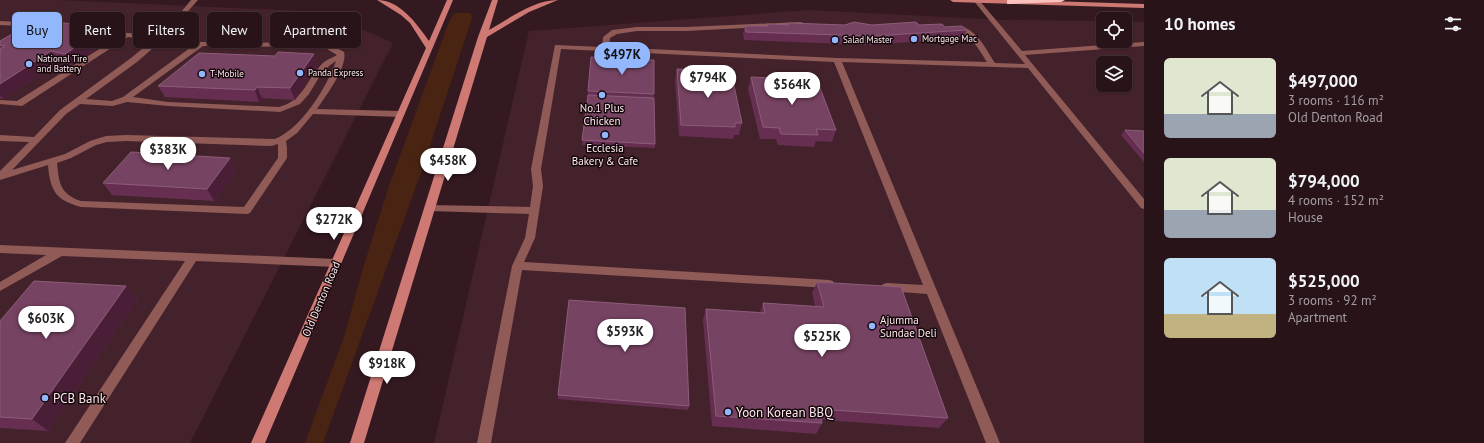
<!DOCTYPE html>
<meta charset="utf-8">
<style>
body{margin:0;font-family:"PT Sans",sans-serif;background:#332025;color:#f1f3f6;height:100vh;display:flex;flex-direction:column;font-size:15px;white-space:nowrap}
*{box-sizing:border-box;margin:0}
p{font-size:13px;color:#a49ea2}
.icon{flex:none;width:22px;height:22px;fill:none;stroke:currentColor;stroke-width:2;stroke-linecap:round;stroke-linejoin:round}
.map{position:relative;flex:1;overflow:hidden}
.panel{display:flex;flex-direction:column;background:#271318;width:340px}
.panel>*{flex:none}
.top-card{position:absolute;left:12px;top:12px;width:380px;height:36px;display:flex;gap:8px}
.controls{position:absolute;left:1096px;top:12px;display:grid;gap:8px}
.controls a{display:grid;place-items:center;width:36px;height:36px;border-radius:6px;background:#271318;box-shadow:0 1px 3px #0004,0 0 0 1px #433237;font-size:20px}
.price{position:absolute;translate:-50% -34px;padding:0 9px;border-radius:14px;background:#fff;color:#222;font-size:13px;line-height:26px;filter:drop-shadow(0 1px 2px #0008)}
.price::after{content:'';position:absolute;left:50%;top:24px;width:12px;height:9px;margin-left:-6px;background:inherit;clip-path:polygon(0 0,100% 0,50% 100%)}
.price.active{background:#92b7fd;color:#111}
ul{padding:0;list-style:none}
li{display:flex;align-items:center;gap:12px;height:100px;padding:0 20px}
li span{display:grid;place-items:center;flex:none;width:112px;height:80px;border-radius:6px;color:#555}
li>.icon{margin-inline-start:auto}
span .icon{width:48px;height:48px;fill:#fffc;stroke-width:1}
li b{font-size:17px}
h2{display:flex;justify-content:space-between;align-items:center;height:48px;padding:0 20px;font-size:17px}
.pill{padding:0 14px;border-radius:6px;background:#271318;box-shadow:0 1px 3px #0004,0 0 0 1px #433237;font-size:14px;line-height:36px}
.pill.active{background:#92b7fd;color:#111}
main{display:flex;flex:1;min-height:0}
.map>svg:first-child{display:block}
.built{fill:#44222b;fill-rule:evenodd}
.green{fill:#492412}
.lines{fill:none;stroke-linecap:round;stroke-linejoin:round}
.lane{fill:#905b57;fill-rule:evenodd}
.secondary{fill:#ce7974;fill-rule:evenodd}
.highway{fill:#f9c2be;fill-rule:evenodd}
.wall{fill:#662f52}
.shaded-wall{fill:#4b1e37}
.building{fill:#774362;stroke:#8c5d78}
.poi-dot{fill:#92b7fd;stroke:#14080b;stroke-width:1.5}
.labels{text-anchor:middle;stroke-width:3;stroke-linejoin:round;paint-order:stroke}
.far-poi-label{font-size:9px;fill:#fde9ed;stroke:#14080b;text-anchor:start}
.poi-label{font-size:11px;fill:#fde9ed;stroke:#14080b}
.street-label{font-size:11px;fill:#fde9ed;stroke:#14080b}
.near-poi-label{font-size:13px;fill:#fde9ed;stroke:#14080b;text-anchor:start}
</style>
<main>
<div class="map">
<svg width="1144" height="443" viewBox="0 0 1144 443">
<rect width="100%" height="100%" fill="#341920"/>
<!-- built -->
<g class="built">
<polygon points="0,0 60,0 324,12 393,43 190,443 0,443"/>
<path d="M809,10l195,10 99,1v20h22v-19h19v421h-710l95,-412zM1103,63h22v22h-22z"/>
</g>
<!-- green -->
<polygon class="green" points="455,13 471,13 472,18 422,170 323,443 305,443 344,337 364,265 388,189 447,27 451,18"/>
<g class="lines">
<!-- lane -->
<g class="lane">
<path d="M191,0h7l-33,37 36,5 115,1 19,4 9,5c4,15 -19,45 -27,57l84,2 4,3 -4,3 -88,-3 -16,19 -11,8 1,7v10l-37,55 -3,1 -166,-7c-25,-7 -31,-16 -33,-42l-48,15v-9l29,-29 -29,-1v-6l34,2 26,-27 71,-52 22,-18 -25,-3 -106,69 -22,-2v-4l17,1 103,-65 -28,-4 -4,-2 2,-1 67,7 10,-7zM161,41l33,4 -71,52 -11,4 -26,-2 51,-37zM203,46l113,1 11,2 10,6c-5,3 -12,5 -16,10 -16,17 -17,35 -42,42l-111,-5 -35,-5zM336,61c-9,26 -35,68 -61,78l-149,-4 -20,1 -16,5 -25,13 -53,16 54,-56 14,-10 33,2 14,-4 41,4 112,6 20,-8 9,-10 12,-20 8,-8zM126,141l145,5 7,-2v14l-34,49 -163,-6c-21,-7 -22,-18 -24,-38l14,-5 25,-13 11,-3z"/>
<path d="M973,0h6l43,51 122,-9v4l-119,9 119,144v10l-3,-1 -113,-140 -186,-6 158,381h-14l-59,-149 -40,-3 -4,-1 -2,-3 2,-3 4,-1 36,2 -89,-223 -273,-13 -20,120 2,17 -8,52 -11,24 305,18 4,1 1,3 -1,3 -4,1 -307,-18 -31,173h-14l35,-177 13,-28 4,-24 -100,-3 -5,-3 5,-3 101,2 3,-21 -2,-17 24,-124 47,2 1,-10 9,-7 25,-3h49l115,-5 2,1v2l-117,6h-49l-20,3 -7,4 -1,9 228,11 150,4c-9,-14 -16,-28 -34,-33v-2c21,-4 32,21 42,36l30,1z"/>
<polygon points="0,21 42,23 45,25 42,27 0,25"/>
<polygon points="0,245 336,259 340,260 341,263 340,266 336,267 196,261 80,443 65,443 185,261 62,256 0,291 0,282 46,255 0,253"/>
</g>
<!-- secondary -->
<g class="secondary">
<path d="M377,0c23,0 40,24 52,41l18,-41h6l-188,443h-14l175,-395 -16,-25 -9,-8z"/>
<path d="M492,0h6l-9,30c21,-12 45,-30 69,-30l-29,12 -42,25 -123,406h-14l128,-406z"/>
<polygon points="950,0 1016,0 1144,4 1144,8 953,2"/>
</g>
<!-- highway -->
<polygon class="highway" points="1007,0 1065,0 1061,2 1010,4 1007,4"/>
</g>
<!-- wall -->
<g class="wall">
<polygon points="788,23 845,25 919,25 945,27 967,30 963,38 870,45 744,40 743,34 745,26 767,26 767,24 787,25"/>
<polygon points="103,29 110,40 72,65 59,63 3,99 0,98 0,41"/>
<polygon points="318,65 295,100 262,98 259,102 165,97 158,86"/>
<polygon points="677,69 726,76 742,123 739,135 734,135 733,139 679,136 675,80"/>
<polygon points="751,77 836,130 832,142 816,141 814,147 778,145 776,139 760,139 748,89"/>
<polygon points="588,91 654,94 654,98 655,144 655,148 582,145"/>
<polygon points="1125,130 1144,131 1144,162 1121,135"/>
<polygon points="236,170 214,201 112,195 103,183"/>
<polygon points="817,282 948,418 939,428 822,420 822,423 816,434 712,426 703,320 706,309 760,312 763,303 815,306 812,293"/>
<polygon points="126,286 138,299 48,431 0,428 0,321"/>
<polygon points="558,395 689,406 688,410 558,399"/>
</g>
<!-- shaded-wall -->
<g class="shaded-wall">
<polygon points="103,29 110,40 72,65 65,54"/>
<polygon points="51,51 59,63 3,99 0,95 0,84"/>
<polygon points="314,54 318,65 295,100 290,88"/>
<polygon points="257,87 262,98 259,102 255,90"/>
<polygon points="230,158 236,170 214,201 207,189"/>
<polygon points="126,286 138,299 48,431 32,419"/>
</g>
<!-- building -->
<g class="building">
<polygon points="38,19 103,29 65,54 51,51 0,84 0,49 5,46 0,45 0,41"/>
<polygon points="854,22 872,25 916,22 919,25 942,24 945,27 962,26 967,30 873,36 746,32 745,26 768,26 767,24 789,25 788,23 845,25"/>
<polygon points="278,52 314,54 290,88 257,87 255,90 158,86 199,53 275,56"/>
<polygon points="591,57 654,60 654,94 588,91"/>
<polygon points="677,69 725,71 726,76 732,76 742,123 735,123 735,127 681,125"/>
<polygon points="751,77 817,80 836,130 816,129 818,135 781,134 779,128 763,127"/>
<polygon points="588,95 654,98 655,144 582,140"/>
<polygon points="1125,130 1144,131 1144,153"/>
<polygon points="131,152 230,158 207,189 103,183"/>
<polygon points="34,281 126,286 32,419 0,417 0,321"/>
<polygon points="817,282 901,287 948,418 819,409 822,423 716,416 706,309 765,313 763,303 824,307"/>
<polygon points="569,300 685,308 689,406 558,395"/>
</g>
<!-- markers -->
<g class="poi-dot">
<circle cx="914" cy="39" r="4"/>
<circle cx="835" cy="40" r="4"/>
<circle cx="29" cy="64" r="4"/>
<circle cx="300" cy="73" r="4"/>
<circle cx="202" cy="74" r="4"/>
<circle cx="602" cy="95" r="4"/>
<circle cx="605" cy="135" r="4"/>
<circle cx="872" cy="326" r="4"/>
<circle cx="45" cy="398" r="4"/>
<circle cx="728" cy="412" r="4"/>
</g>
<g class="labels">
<!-- far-poi labels -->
<g class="far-poi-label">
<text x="922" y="42">Mortgage Mac</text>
<text x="843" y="43">Salad Master</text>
<text x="37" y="62">National Tire<tspan x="37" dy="10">and Battery</tspan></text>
<text x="308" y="76">Panda Express</text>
<text x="210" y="77">T-Mobile</text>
</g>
<!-- poi labels -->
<g class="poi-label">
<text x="602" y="112">No.1 Plus<tspan x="602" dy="13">Chicken</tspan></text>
<text x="605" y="152">Ecclesia<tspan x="605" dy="13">Bakery &amp; Cafe</tspan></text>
<text x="880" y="324" text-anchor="start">Ajumma<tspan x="880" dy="13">Sundae Deli</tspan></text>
</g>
<!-- street labels -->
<g class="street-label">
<text transform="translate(321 299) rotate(-67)" y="4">Old Denton Road</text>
</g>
<!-- near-poi labels -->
<g class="near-poi-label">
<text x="53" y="403">PCB Bank</text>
<text x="736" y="417">Yoon Korean BBQ</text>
</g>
</g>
</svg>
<div class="controls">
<a><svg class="icon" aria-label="locate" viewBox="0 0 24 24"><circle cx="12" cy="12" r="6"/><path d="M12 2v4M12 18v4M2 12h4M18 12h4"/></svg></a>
<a><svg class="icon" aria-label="layers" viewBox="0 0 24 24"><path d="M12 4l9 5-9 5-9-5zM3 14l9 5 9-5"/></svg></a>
</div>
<b class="price active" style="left:622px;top:76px">$497K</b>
<b class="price" style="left:708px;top:99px">$794K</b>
<b class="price" style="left:792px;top:106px">$564K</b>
<b class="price" style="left:168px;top:171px">$383K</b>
<b class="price" style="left:448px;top:182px">$458K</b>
<b class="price" style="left:334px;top:241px">$272K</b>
<b class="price" style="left:46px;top:340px">$603K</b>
<b class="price" style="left:625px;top:353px">$593K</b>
<b class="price" style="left:822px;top:358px">$525K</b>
<b class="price" style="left:387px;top:385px">$918K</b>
<div class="top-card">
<a class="pill active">Buy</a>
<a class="pill">Rent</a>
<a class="pill">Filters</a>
<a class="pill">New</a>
<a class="pill">Apartment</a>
</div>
</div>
<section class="panel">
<h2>10 homes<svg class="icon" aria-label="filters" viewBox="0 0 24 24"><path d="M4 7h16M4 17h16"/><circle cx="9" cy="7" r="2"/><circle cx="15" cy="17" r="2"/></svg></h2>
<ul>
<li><span style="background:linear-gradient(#dfe7d0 70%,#9aa5b1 0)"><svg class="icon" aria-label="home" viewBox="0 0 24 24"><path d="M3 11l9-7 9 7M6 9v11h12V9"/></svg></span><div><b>$497,000</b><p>3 rooms · 116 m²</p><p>Old Denton Road</p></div></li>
<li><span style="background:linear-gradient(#dfe7d0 65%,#9aa5b1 0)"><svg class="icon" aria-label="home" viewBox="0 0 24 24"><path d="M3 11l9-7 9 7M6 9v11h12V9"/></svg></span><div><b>$794,000</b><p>4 rooms · 152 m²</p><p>House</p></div></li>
<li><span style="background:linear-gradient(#bfe0f5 70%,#c2b280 0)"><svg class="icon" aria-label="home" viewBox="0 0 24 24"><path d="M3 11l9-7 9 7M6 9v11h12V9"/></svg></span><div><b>$525,000</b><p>3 rooms · 92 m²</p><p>Apartment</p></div></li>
</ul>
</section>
</main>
